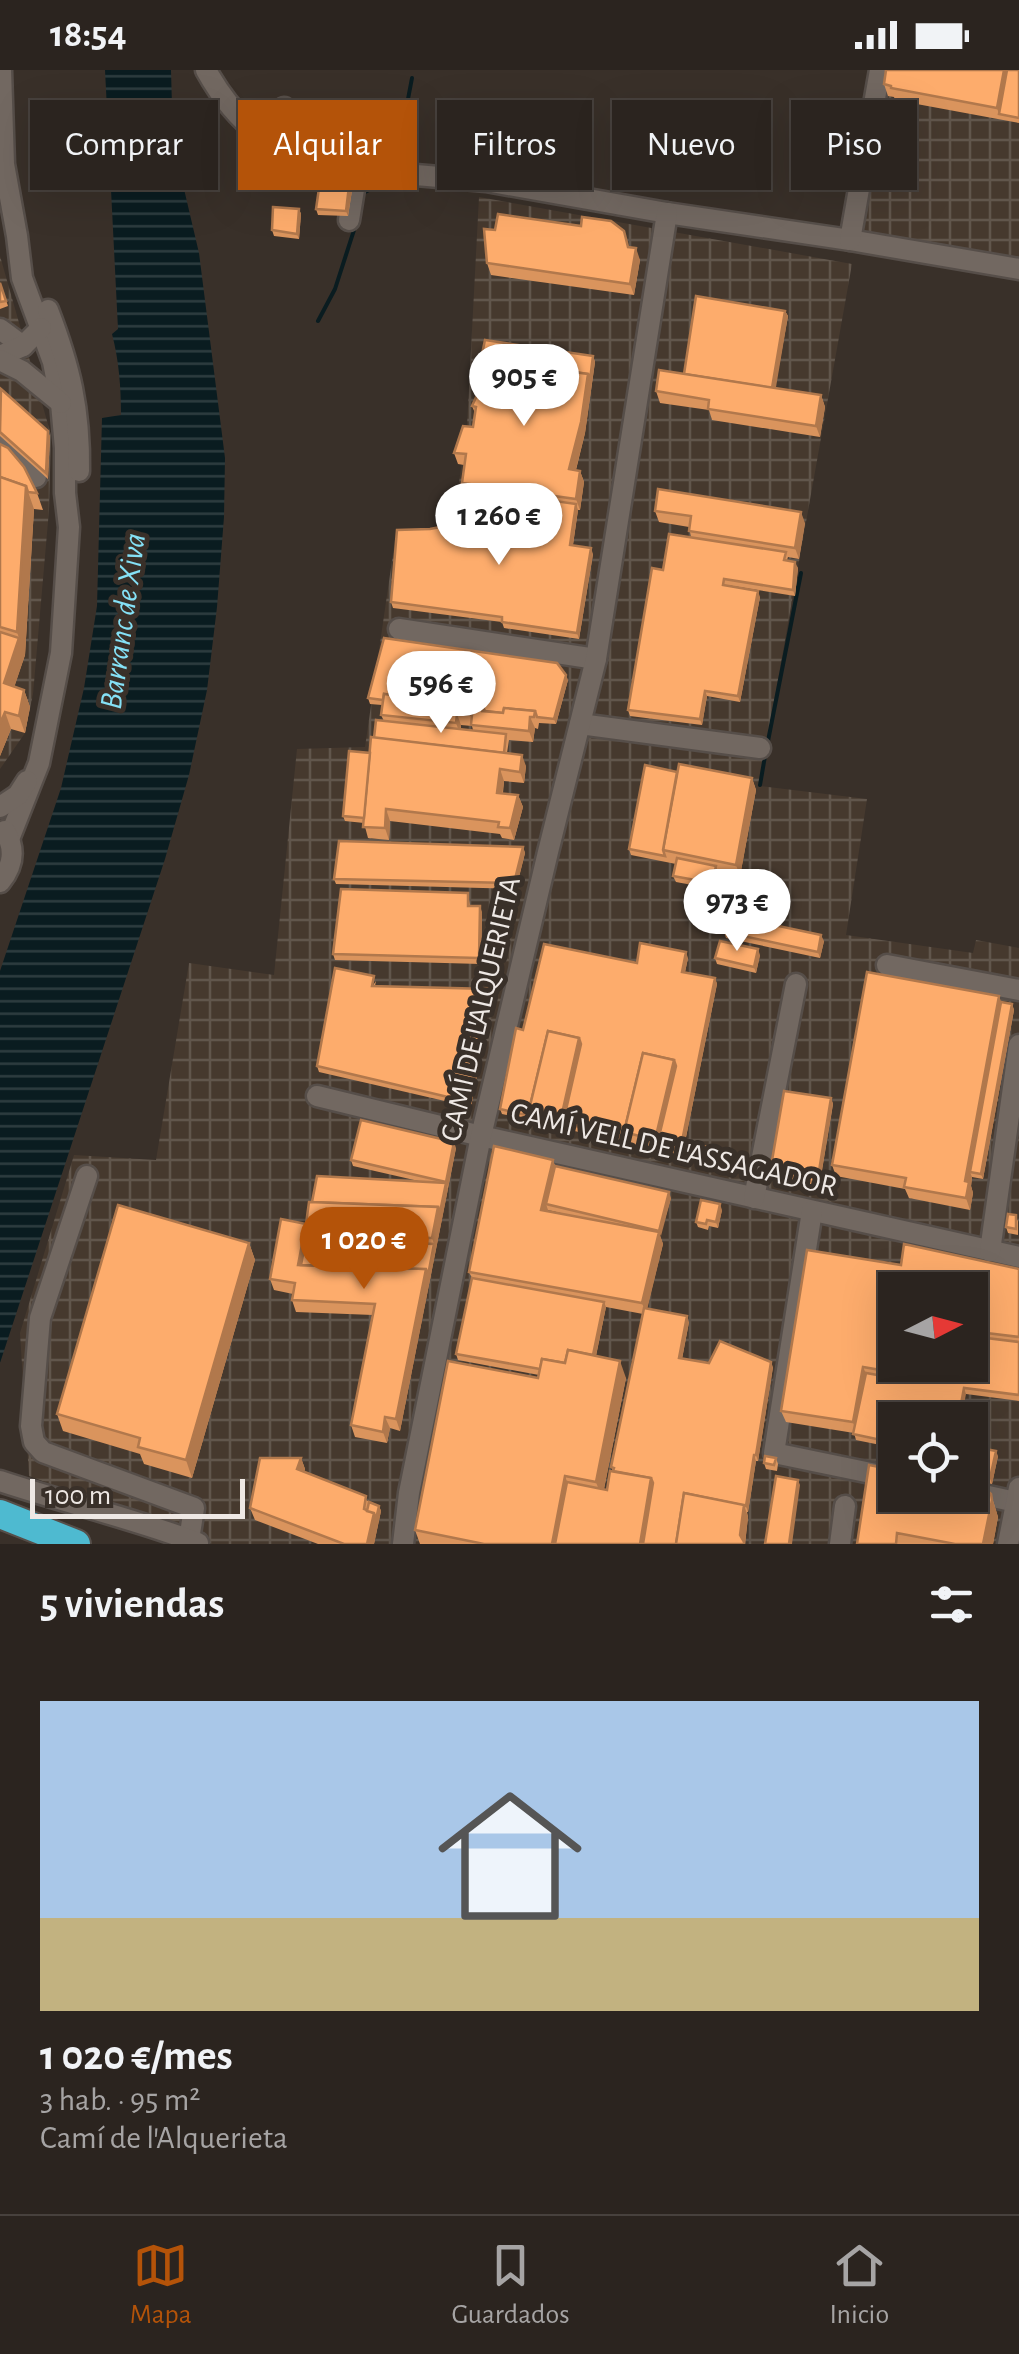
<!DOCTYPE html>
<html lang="es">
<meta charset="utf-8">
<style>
body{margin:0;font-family:"Alegreya Sans",sans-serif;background:#332c28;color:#f1f3f6;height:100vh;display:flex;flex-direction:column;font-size:38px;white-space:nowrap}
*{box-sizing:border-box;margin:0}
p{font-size:32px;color:#a6a4a4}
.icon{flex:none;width:55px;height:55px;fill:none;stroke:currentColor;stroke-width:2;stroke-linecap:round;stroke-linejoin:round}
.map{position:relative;height:1474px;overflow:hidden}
.details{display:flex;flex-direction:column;background:#2b241f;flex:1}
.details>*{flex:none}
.banner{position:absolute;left:30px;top:30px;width:960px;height:90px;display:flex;gap:20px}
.needle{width:65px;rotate:84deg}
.buttons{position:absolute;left:878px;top:1202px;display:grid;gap:20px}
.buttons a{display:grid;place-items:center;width:110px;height:110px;border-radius:0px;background:#2b241f;box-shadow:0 10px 40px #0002,0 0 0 2px #47413d;font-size:50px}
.scale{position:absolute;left:30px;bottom:25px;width:215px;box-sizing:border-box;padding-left:10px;border:5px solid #eee8e4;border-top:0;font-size:28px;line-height:35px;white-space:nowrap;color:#eee8e4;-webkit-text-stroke:8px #393029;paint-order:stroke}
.price{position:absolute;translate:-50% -85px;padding:0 22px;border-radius:35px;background:#fff;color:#222;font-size:32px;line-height:65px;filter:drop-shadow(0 2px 5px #0008)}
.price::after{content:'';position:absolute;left:50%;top:60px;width:30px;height:22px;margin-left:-15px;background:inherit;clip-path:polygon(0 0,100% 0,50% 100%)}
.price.current{background:#b45309;color:#fff}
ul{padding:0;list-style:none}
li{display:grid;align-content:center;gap:20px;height:530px;padding:0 40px}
li span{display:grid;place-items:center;height:310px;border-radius:0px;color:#555}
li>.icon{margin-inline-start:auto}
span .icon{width:180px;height:180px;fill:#fffc;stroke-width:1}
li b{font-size:42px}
h2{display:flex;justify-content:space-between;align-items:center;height:120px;padding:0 40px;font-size:42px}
.pill{padding:0 35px;border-radius:0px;background:#2b241f;box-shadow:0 10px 40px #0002,0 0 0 2px #47413d;font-size:35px;line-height:90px}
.pill.current{background:#b45309;color:#fff}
.status{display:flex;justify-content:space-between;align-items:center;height:70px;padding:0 50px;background:#2b241f;direction:ltr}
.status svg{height:28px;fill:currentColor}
.menu{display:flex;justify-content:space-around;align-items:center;height:140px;border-top:2px solid #47413d;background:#2b241f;font-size:28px;color:#a6a4a4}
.menu a{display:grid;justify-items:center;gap:5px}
.menu .current{color:#b45309}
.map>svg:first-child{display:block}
.industrial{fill:url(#industrial-grid);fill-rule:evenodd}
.water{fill:url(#water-rules)}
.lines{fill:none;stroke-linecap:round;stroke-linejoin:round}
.stream{stroke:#0a1c20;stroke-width:4}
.minor-casing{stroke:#564e49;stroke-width:25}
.highway-casing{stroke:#564e49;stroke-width:32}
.minor{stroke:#726861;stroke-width:20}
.highway{stroke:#4ebad0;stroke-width:28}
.wall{fill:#da945d;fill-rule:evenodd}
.shaded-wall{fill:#b1784c}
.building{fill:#fdac6c;stroke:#b1784c;stroke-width:2.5}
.labels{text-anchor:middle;stroke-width:10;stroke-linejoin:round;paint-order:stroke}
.street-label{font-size:30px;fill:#eee8e4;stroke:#393029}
.water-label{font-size:32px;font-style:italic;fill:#85e1f6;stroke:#393029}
</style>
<div class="status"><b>18:54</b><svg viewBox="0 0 49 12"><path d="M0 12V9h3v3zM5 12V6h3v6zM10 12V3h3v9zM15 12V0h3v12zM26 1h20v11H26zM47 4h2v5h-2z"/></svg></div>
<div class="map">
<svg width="1019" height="1474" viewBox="0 0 1019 1474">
<defs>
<pattern id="industrial-grid" width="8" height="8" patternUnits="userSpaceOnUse" patternTransform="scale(2.5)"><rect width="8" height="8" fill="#46392e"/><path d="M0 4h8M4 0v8" fill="none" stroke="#61564c"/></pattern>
<pattern id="water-rules" width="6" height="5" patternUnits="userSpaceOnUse" patternTransform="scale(2.5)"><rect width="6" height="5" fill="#0a1c20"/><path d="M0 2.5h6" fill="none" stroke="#2e3d40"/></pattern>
</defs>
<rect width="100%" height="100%" fill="#393029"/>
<!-- industrial -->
<g class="industrial">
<polygon points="872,0 1019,0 1019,204 843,168"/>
<path d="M479,127l373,67 -93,522 108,13 -21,136 127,18 3,-13 43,8v596h-807l-183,-68 -9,-143 54,-178 82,5 33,-197 85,12 23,-226 68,-2 31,-214 56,-1 15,-106zM895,1220h75v75h-75zM895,1350h75v75h-75z"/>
<polygon points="0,186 51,365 49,440 33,624 25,663 0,699"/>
</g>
<!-- water -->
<path class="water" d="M105,0h66l2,72 26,111 26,205 -1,59 -7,90 -10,83 -18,85 -24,84 -165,504v-392l61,-183 23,-100 13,-82 5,-188 19,-3c0,-28 -2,-54 -9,-81l6,-5z"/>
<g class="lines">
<!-- stream -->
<g class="stream">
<polyline points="286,58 307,68 396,91"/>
<polyline points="396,92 412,8"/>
<polyline points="361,124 379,115"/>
<polyline points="318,251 335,219 355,157"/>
<polyline points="767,676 801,503"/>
<polyline points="760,715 765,686"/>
</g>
<!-- minor casing -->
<g class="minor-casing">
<g id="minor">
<polyline points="1,0 4,94 17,166 22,208 53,292 61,333 65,378 65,423 69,457 61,583 39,693 9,769"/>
<path d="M206,0c33,59 65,77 128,98l152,13 181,32 183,27 169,29"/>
<polyline points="270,72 278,62 284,38"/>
<polyline points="349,150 357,101"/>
<polyline points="850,170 880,0"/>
<path d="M48,240c22,57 32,99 31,161"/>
<polyline points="0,259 23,276"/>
<polyline points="0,286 23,276 41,258"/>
<polyline points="0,290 22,301 61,333"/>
<polyline points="0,374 36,407"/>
<polyline points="399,559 596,589"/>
<polyline points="580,654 760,678"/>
<polyline points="0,737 18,725 27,711"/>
<path d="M0,812c13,-16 16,-32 5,-51"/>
<polyline points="887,895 1019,920"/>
<polyline points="317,1026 481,1066 1019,1187"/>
<polyline points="87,1106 40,1248 31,1356 34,1372 43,1382 194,1438 189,1470"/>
<polyline points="754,1128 796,914"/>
<polyline points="812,1141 774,1383 895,1408"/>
<polyline points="990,1181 1019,975"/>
<path d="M0,1411c66,22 133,37 198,62"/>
<polyline points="970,1422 1016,1432"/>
<polyline points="403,1474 409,1423 481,1066 548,782 596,589 667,143"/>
<polyline points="840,1474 845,1436"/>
<polyline points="1008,1474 1019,1418"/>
</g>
</g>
<!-- highway casing -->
<g class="highway-casing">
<polyline id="highway" points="0,1444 76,1474"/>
</g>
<!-- minor -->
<use href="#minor" class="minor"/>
<!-- highway -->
<use href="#highway" class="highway"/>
</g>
<!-- wall -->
<g class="wall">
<polygon points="1019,0 1019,53 895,30 894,27 888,26 884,14"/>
<polygon points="353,114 348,146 318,145 316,139"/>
<polygon points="299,139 301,144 299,169 274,166 272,160"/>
<polygon points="495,160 629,177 640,190 634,225 491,205 487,193"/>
<polygon points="0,212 8,236 0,239"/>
<polygon points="785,241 788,246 775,318 821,325 825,337 820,367 712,350 709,340 660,333 656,321"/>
<polygon points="593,286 595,292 585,363 576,400 580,401 584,412 580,440 578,440 573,475 593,484 579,569 504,558 502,552 393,538 391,532 510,467 514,442 507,441 505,435 505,430 466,424 462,413 464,395 458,394 454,383 473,357 475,343 472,336 478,323"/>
<polygon points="0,327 50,366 48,409 0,366"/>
<polygon points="0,374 37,423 43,440 34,439 25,585 14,617 24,620 30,637 25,663 11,659 0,686"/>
<polygon points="655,441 805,453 799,489 788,487 787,490 798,498 795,526 727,515 760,527 740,632 707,626 702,655 630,646 628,640 663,500 691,467 689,457 659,452"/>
<path d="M568,610l-12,44 -17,-1 -1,6 -3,-1 -2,14 -24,-2 -2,13 19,13 -2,17 -20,-2 -1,12 15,2 5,12 -9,33 -12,-2 -2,-4 -110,-13 -1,19 -21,-2 -4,-15 -19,-2 -2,-5 27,-63 4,-15 10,-17 -3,-6 1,-10 -12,-1 -2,-6zM461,655l11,1 1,4 -12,-1z"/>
<polygon points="677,702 752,708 756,720 740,806 718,802 714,819 676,812 673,806 676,794 631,785 629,779"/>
<polygon points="523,777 525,783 516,819 336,814 334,809"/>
<polygon points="468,823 470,836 482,842 481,894 335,890 333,884"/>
<polygon points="724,862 824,871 820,888 726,868"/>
<polygon points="760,885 756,903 717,894 715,888"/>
<polygon points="688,888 685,902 715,908 717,914 685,1072 735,1088 733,1098 502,1044 500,1039 523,960 637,893"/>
<polygon points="376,911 375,916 490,919 492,925 471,1037 319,1002 317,996"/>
<polygon points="1001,932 1012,934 1014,940 983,1109 972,1107 971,1116 973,1123 970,1140 909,1128 905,1119 836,1106 832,1095"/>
<polygon points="831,1028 833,1034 819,1118 772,1108 770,1102"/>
<polygon points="456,1078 400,1361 390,1358 387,1373 355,1367 351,1355 373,1245 296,1242 292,1230 293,1224 274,1220 270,1209 306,1154 423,1112 353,1096 351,1090"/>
<path d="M553,1090l2,6 116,32 -11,38 3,8 -16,64 42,14 -7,37 27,4 64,4 -15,94h-2l-8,51h-1l1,5 -3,27h-325l-5,-14 123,-152 1,-3 -81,-15 -2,-6 16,-76 -3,-6zM548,1140l38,9 -38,-7zM606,1237l37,7 -32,153 2,4 -6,19 -3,-1 22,-111 -30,-22z"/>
<polygon points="722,1140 718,1158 709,1156 708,1160 698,1157 696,1152"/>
<polygon points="1018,1150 1018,1165 1008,1163 1006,1157"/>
<polygon points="249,1173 255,1190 192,1408 144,1394 140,1384 63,1361 57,1344"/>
<path d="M901,1195l118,4v132l-53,-7 -71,26v28l-39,-8 -2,-7 -68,-11 -5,-11zM895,1220h75v75h-75z"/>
<polygon points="970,1376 998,1386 992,1414 970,1409"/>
<polygon points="301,1388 305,1399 304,1402 379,1436 381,1441 374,1474 318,1474 255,1450 250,1438"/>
<polygon points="776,1388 778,1394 777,1401 766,1399 764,1393"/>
<polygon points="991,1424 998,1447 993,1474 857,1474"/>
</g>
<!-- shaded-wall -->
<g class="shaded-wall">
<polygon points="1004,0 1011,0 999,44 997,38"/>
<polygon points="350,108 353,114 348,146 346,141"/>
<polygon points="299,139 301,144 299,169 297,164"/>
<polygon points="636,178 640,190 634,225 630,214"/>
<polygon points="785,241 788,246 774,329 771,323"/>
<polygon points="593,286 595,292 585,363 573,411 569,399 588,304"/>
<polygon points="821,325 825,337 820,367 816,356"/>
<polygon points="48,361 50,366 48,409 46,403"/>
<polygon points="580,401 584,412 580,440 576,429"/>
<polygon points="26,416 34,439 25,585 10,630 4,613 19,568 17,562"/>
<polygon points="576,434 578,440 572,481 570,475"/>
<polygon points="801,442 805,453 799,489 795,478"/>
<polygon points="591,478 593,484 579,569 577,563"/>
<polygon points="795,492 798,498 795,526 793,520"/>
<polygon points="758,521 760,527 740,632 738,626"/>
<polygon points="566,605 568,610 556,654 554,649"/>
<polygon points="24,620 30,637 25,663 19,646"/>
<polygon points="705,621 707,626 702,655 700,649"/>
<polygon points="5,642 11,659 0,686 0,654"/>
<polygon points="457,644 461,655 460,664 456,653"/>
<polygon points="530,647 535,658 533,672 529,661"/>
<polygon points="522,685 526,696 524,713 520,702"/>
<polygon points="500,699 504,711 501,734 497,723"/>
<polygon points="752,708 756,720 740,806 736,795"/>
<polygon points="518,725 523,737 514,770 510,758"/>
<polygon points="386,739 390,751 389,770 385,758"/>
<polygon points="523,777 525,783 516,819 514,813"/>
<polygon points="716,796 718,802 714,819 712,813"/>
<polygon points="480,836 482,842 481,894 479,888"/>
<polygon points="821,865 824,871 820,888 818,882"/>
<polygon points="758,879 760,885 756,903 754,897"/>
<polygon points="686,882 688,888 684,907 682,902"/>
<polygon points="715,908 717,914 684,1077 682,1071"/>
<polygon points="490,919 492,925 471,1037 469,1032"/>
<polygon points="999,926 1003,937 970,1102 972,1107 971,1116 973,1123 970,1140 966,1128 965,1111"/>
<polygon points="1012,934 1014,940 983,1109 981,1104"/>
<polygon points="579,968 584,979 563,1053 565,1059 561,1048"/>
<polygon points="674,990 678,1002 657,1075 655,1070"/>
<polygon points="831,1028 833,1034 819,1118 817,1113"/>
<polygon points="454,1072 456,1078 448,1118 446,1112"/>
<polygon points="553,1090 557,1102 546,1134 548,1140 545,1152 541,1140"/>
<polygon points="446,1113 448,1119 400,1361 396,1349 426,1199 434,1174 432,1168 438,1137"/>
<polygon points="669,1122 671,1128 661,1166 659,1161"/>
<polygon points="720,1134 722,1140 718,1158 716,1152"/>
<polygon points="659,1162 663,1174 646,1244 642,1233"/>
<polygon points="304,1164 308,1175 303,1200 298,1195"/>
<polygon points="249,1173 255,1190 192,1408 186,1390"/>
<polygon points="604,1232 606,1237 593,1300 591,1295"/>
<polygon points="687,1246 689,1252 681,1294 679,1288"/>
<polygon points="620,1291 626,1308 602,1429 596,1412"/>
<polygon points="771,1292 773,1297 758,1391 756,1385"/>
<polygon points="863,1297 868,1308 857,1364 853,1352"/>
<polygon points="964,1318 966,1324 961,1350 958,1350"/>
<polygon points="385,1347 390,1358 387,1373 383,1362"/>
<polygon points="996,1381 998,1386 992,1414 990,1408"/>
<polygon points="754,1385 756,1391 748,1442 746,1436"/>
<polygon points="301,1388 305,1399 301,1410 297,1399"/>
<polygon points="565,1406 571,1423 561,1474 552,1474"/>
<polygon points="651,1408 655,1419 646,1474 640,1474"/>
<polygon points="798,1410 800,1415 792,1474 789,1474"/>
<polygon points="991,1424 998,1447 993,1474 983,1474"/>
<polygon points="744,1435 748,1447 745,1474 743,1474 740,1465"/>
<polygon points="379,1436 381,1441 374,1474 367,1474 374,1443"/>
</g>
<!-- building -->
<g class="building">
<polygon points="886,0 1004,0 997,38 891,18 891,16 884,14"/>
<polygon points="1007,0 1019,0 1019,48 999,44"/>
<polygon points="321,104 350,108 346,141 316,139"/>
<polygon points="273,137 299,139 297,164 272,160"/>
<polygon points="498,144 581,156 582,147 611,151 624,161 628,177 636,178 630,214 487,193 484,159 495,160"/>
<polygon points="0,213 6,231 0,232"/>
<polygon points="696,226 785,241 772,318 684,304"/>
<polygon points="485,270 593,286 590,310 588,304 481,289"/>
<polygon points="478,289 588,304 581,352 569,399 580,401 576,429 462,413 466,384 454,383 463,356 473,357 476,337 472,336 478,323 476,304"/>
<polygon points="659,300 821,325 816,356 708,339 709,330 656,321"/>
<polygon points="1,319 48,361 46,403 0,362"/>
<polygon points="0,374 8,378 24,397 37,423 28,422 26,416 0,407"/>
<polygon points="0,407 26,416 17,562 0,557"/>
<polygon points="658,419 801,442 795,478 689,461 691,446 655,441"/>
<polygon points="506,424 576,434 570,475 591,478 577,563 502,552 502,547 391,532 397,460 430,459 440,457 510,467 514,437 505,435"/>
<polygon points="669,464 786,482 784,490 795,492 793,520 724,509 723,515 758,521 738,626 705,621 700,649 628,640 652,498 663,500"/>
<polygon points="0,562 19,568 4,613 24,620 19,646 5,642 0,654"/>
<polygon points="384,568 557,593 566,605 554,649 537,647 535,641 504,638 503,643 485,641 482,635 455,632 455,638 436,636 434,630 384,624 383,630 368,628"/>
<polygon points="384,624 434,630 433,636 455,638 455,632 482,635 482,641 503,643 504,638 535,641 534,647 530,647 529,661 471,655 472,645 457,644 456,653 381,645"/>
<polygon points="376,650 506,664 504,683 374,668"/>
<polygon points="371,667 522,685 520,702 500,699 497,723 518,725 510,758 498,757 499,752 386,739 385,758 363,757"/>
<polygon points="349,681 370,683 364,748 343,746"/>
<polygon points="679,694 752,708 736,795 663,780"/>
<polygon points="645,695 677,702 663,780 665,786 629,779"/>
<polygon points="339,771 523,777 514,813 334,809"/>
<polygon points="677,788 716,796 712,813 673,806"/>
<polygon points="341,819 468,823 468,836 480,836 479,888 333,884"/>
<polygon points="727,845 821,865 818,882 724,862"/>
<polygon points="720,871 758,879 754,897 715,888"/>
<polygon points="640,873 686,882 682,902 715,908 682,1071 733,1083 731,1093 657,1075 676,996 674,990 643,983 624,1062 626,1068 563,1053 581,974 579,968 548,961 529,1040 531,1046 500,1039 516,958 523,960 544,874 637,893"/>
<polygon points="335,898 374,906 372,916 490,919 469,1032 317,996"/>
<polygon points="867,902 999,926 965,1111 969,1112 966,1128 904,1117 906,1108 832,1095"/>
<polygon points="1001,932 1012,934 981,1104 970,1102"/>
<polygon points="548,961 579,968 561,1048 529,1040"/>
<polygon points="643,983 674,990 655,1070 624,1062"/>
<polygon points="784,1021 831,1028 817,1113 770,1102"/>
<polygon points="361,1050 454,1072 446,1112 351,1090"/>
<polygon points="494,1076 553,1090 541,1140 659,1162 642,1233 469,1202"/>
<polygon points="555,1096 669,1122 659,1161 546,1134"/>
<polygon points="317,1106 446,1113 440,1142 438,1137 312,1132"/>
<polygon points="701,1130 720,1134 716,1152 707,1150 706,1154 696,1152"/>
<polygon points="309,1132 438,1137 432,1168 304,1164 298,1195 426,1199 396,1349 385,1347 383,1362 351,1355 375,1234 292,1230 295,1213 270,1209 281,1149 306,1154"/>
<polygon points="118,1135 249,1173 186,1390 138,1377 140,1368 57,1344"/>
<polygon points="1008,1144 1016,1145 1016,1159 1006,1157"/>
<polygon points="306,1169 434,1174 428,1205 426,1199 301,1195"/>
<polygon points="904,1174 1019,1199 1019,1267 970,1261 970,1220 920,1220 920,1215 919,1220 895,1220 895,1295 906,1295 904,1304 863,1297 853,1352 781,1341 807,1180 901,1195"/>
<polygon points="472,1208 604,1232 593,1285 568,1280 565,1293 542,1289 540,1299 456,1284"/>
<polygon points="644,1238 687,1246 679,1288 709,1293 720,1271 771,1292 756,1385 754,1385 746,1436 684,1423 676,1474 643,1474 653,1413 651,1408 613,1401 614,1398 611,1397"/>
<polygon points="970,1266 1019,1272 1019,1325 964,1318 958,1350 895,1350 895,1373 853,1364 866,1303 906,1310 909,1295 970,1295"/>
<polygon points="568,1280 620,1291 596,1412 565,1406 552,1474 484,1474 415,1460 448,1291 538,1308 542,1289 565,1293"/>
<polygon points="970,1376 996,1381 990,1408 970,1404"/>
<polygon points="765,1386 776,1388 774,1395 764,1393"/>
<polygon points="260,1388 301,1388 297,1399 366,1426 364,1439 374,1443 367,1474 344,1474 250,1438"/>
<polygon points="869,1395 895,1400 895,1425 970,1425 970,1415 984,1418 991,1424 992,1430 983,1474 955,1474 897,1463 896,1474 857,1474"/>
<polygon points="610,1401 651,1408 640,1474 555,1474 567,1412 607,1420"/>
<polygon points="776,1406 798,1410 789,1474 765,1474"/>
<polygon points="684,1423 744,1435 740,1465 744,1472 744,1474 676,1474"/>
<polygon points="369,1432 379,1436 376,1449 374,1443 367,1441"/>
</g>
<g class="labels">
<!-- street labels -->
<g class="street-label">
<text transform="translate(480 939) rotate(-77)" y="10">CAMÍ DE L'ALQUERIETA</text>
<text transform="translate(674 1079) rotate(13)" y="10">CAMÍ VELL DE L'ASSAGADOR</text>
</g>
<!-- water labels -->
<g class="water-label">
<text transform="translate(122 551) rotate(-82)" y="11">Barranc de Xiva</text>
</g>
</g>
</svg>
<div class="buttons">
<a><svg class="needle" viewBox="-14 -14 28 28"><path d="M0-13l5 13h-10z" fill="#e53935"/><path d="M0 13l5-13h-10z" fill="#a6a4a4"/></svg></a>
<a><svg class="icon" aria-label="locate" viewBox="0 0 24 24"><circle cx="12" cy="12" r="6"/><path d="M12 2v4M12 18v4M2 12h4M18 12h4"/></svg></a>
</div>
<div class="scale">100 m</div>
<b class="price" style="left:524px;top:359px">905 €</b>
<b class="price" style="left:499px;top:498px">1 260 €</b>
<b class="price" style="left:441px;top:666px">596 €</b>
<b class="price" style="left:737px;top:884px">973 €</b>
<b class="price current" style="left:364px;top:1222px">1 020 €</b>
<div class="banner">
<a class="pill">Comprar</a>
<a class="pill current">Alquilar</a>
<a class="pill">Filtros</a>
<a class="pill">Nuevo</a>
<a class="pill">Piso</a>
</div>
</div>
<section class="details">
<h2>5 viviendas<svg class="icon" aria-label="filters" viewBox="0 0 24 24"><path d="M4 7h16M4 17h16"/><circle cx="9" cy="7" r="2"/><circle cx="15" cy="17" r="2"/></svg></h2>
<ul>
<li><span style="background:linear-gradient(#a9c7e8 70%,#c2b280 0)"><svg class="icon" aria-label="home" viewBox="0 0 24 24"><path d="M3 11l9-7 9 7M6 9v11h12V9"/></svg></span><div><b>1 020 €/mes</b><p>3 hab. · 95 m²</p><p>Camí de l'Alquerieta</p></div></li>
</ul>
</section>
<nav class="menu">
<a class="current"><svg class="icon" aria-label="map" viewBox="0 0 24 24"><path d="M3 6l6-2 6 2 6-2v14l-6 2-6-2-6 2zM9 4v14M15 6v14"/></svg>Mapa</a>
<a><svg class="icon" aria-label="saved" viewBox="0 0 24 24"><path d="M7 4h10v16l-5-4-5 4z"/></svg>Guardados</a>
<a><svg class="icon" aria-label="home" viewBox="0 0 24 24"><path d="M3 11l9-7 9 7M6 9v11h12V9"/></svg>Inicio</a>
</nav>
